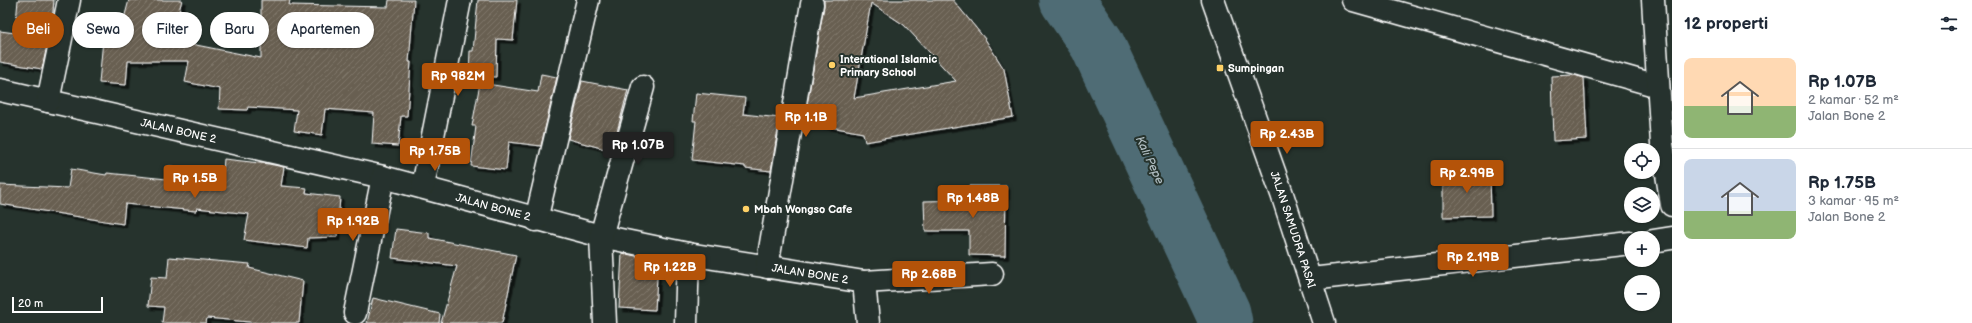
<!DOCTYPE html>
<html lang="id">
<meta charset="utf-8">
<style>
body{margin:0;font-family:"Balsamiq Sans",sans-serif;background:#f2f2f3;color:#1f2937;height:100vh;display:flex;flex-direction:column;font-size:15px;white-space:nowrap}
*{box-sizing:border-box;margin:0}
p{font-size:13px;color:#747a83}
.icon{flex:none;width:22px;height:22px;fill:none;stroke:currentColor;stroke-width:2;stroke-linecap:round;stroke-linejoin:round}
.map{position:relative;flex:1;overflow:hidden}
.details{display:flex;flex-direction:column;background:#fff;width:300px}
.details>*{flex:none}
.top-card{position:absolute;left:12px;top:12px;width:380px;height:36px;display:flex;gap:8px}
.fabs{position:absolute;left:1624px;top:143px;display:grid;gap:8px}
.fabs a{display:grid;place-items:center;width:36px;height:36px;border-radius:50%;background:#fff;box-shadow:0 1px 3px #0004;font-size:20px}
.scale{position:absolute;left:12px;bottom:10px;width:91px;box-sizing:border-box;padding-left:4px;border:2px solid #fff;border-top:0;font-size:11px;line-height:14px;white-space:nowrap;color:#fff;-webkit-text-stroke:3px #26332d;paint-order:stroke}
.price{position:absolute;translate:-50% -34px;padding:0 9px;border-radius:4px;background:#b45309;color:#fff;font-size:13px;line-height:26px;filter:drop-shadow(0 1px 2px #0008)}
.price::after{content:'';position:absolute;left:50%;top:24px;width:12px;height:9px;margin-left:-6px;background:inherit;clip-path:polygon(0 0,100% 0,50% 100%)}
.price.active{background:#222;color:#fff}
ul{padding:0;list-style:none}
li{display:flex;align-items:center;gap:12px;height:100px;padding:0 12px}
li+li{border-top:1px solid #e0e1e3}
li span{display:grid;place-items:center;flex:none;width:112px;height:80px;border-radius:8px;color:#555}
li>.icon{margin-inline-start:auto}
span .icon{width:48px;height:48px;fill:#fffc;stroke-width:1}
li b{font-size:17px}
h2{display:flex;justify-content:space-between;align-items:center;height:48px;padding:0 12px;font-size:17px}
.pill{padding:0 14px;border-radius:18px;background:#fff;box-shadow:0 1px 3px #0004;font-size:14px;line-height:36px}
.pill.active{background:#b45309;color:#fff}
main{display:flex;flex:1;min-height:0}
.map>svg:first-child{display:block}
.lines{fill:none;stroke-linecap:round;stroke-linejoin:round}
.river{stroke:#4f6c75;stroke-width:55}
.building{fill:url(#building-hatch);stroke:#fff;fill-rule:evenodd;filter:url(#shadow)}
.minor-casing{stroke:#fff;stroke-width:25}
.minor{stroke:#26332d;stroke-width:22}
.poi-dot{fill:#ffd166;stroke:#26332d;stroke-width:1.5}
.labels{text-anchor:middle;stroke-width:4;stroke-linejoin:round;paint-order:stroke}
.poi-label{font-size:11px;font-weight:bold;fill:#fff;stroke:#26332d;text-anchor:start}
.street-label{font-size:11px;fill:#fff;stroke:#26332d}
.water-label{font-size:12px;font-style:italic;fill:#b0bdc1;stroke:#26332d}
</style>
<main>
<div class="map">
<svg width="1672" height="323" viewBox="0 0 1672 323">
<defs>
<pattern id="building-hatch" width="6" height="6" patternUnits="userSpaceOnUse"><rect width="6" height="6" fill="#685f51"/><path d="M-1 1l2-2M0 6l6-6M5 7l2-2" fill="none" stroke="#7f776b"/></pattern>
<filter id="shadow"><feDropShadow dx="3.5" dy="3.5" stdDeviation="0" flood-color="#0009"/></filter>
</defs>
<rect width="100%" height="100%" fill="#26332d"/>
<filter id="ink" filterUnits="userSpaceOnUse"><feTurbulence type="fractalNoise" baseFrequency=".025" numOctaves="2"/><feDisplacementMap in="SourceGraphic" scale="8" xChannelSelector="R" yChannelSelector="G"/><feConvolveMatrix kernelMatrix="1 2 1 2 8 2 1 2 1" color-interpolation-filters="sRGB"/></filter>
<g filter="url(#ink)">
<g class="lines">
<!-- river -->
<polyline class="river" points="1067,0 1097,44 1223,313 1225,323"/>
</g>
<!-- building -->
<g class="building">
<polygon points="18,0 54,0 52,22 42,69 0,62 0,31 15,33"/>
<polygon points="129,0 182,0 171,40 261,58 261,0 290,0 289,5 388,7 389,0 414,0 409,62 411,62 407,116 401,116 398,146 372,144 374,113 325,109 322,135 294,131 297,110 248,107 247,110 219,109 220,89 185,82 189,61 128,61 126,85 99,83 104,29 121,30"/>
<polygon points="478,0 517,0 513,40 497,39 496,77 469,76 470,51 473,51"/>
<path d="M824,0h129l32,39 19,30 9,48 -148,25 -2,-9 -59,-11 20,-116zM871,3l33,22 52,56 -102,17z"/>
<polygon points="541,74 557,77 541,146 509,142 506,170 471,166 476,126 472,126 480,83 538,92"/>
<polygon points="1574,75 1584,78 1587,139 1553,141 1551,76"/>
<polygon points="582,81 628,90 612,151 568,139"/>
<polygon points="696,93 745,98 743,114 780,118 771,171 745,168 745,166 692,160 696,121 693,121"/>
<polygon points="224,159 269,164 284,167 281,186 307,188 306,193 340,197 337,237 308,238 307,248 244,240 249,214 197,208 196,211 125,204 123,224 0,204 0,185 68,188 71,169 106,175 107,173 167,179 169,166 223,171"/>
<polygon points="1490,170 1491,216 1443,217 1443,171"/>
<polygon points="969,186 1006,186 1005,256 969,255 969,231 925,231 924,201 969,200"/>
<polygon points="396,229 429,233 429,238 516,255 502,323 441,323 457,266 392,258"/>
<polygon points="622,253 658,261 655,310 619,308"/>
<polygon points="169,257 250,264 249,268 303,281 299,323 259,323 207,318 206,323 162,323 164,307 148,306 151,277 167,278"/>
<polygon points="373,298 440,314 439,323 367,323"/>
</g>
<g class="lines">
<!-- minor casing -->
<g class="minor-casing">
<g id="minor">
<path id="s1" d="M1213,0l69,194 42,129"/>
<polyline points="1353,0 1658,86"/>
<polyline points="1653,0 1662,144 1672,205"/>
<path id="s2" d="M0,90l383,87 218,59 87,18 176,28 128,-8"/>
<polyline points="48,101 69,0"/>
<polyline points="423,186 460,0"/>
<polyline points="536,220 588,0"/>
<polyline points="1653,241 1672,238"/>
<polyline points="767,267 812,4"/>
<polyline points="1311,279 1631,243"/>
<polyline points="864,282 868,323"/>
<polyline points="355,313 383,177"/>
<polyline points="605,323 601,236 643,87"/>
<polyline points="686,323 688,254"/>
</g>
</g>
<!-- minor -->
<use href="#minor" class="minor"/>
</g>
</g>
<!-- markers -->
<g class="poi-dot">
<circle cx="832" cy="65" r="4"/>
<rect x="1216" y="64" width="8" height="8" rx="2"/>
<circle cx="746" cy="209" r="4"/>
</g>
<g class="labels">
<!-- poi labels -->
<g class="poi-label">
<text x="840" y="63">Interational Islamic<tspan x="840" dy="13">Primary School</tspan></text>
<text x="1228" y="72">Sumpingan</text>
<text x="754" y="213">Mbah Wongso Cafe</text>
</g>
<!-- street labels -->
<g class="street-label">
<text dy="4" stroke="none"><textPath href="#s2" startOffset="183">JALAN BONE 2</textPath></text>
<text dy="4" stroke="none"><textPath href="#s2" startOffset="507">JALAN BONE 2</textPath></text>
<text dy="4" stroke="none"><textPath href="#s1" startOffset="243">JALAN SAMUDRA PASAI</textPath></text>
<text dy="4" stroke="none"><textPath href="#s2" startOffset="831">JALAN BONE 2</textPath></text>
</g>
<!-- water labels -->
<g class="water-label">
<text transform="translate(1150 160) rotate(65)" y="4">Kali Pepe</text>
</g>
</g>
</svg>
<div class="fabs">
<a><svg class="icon" aria-label="locate" viewBox="0 0 24 24"><circle cx="12" cy="12" r="6"/><path d="M12 2v4M12 18v4M2 12h4M18 12h4"/></svg></a>
<a><svg class="icon" aria-label="layers" viewBox="0 0 24 24"><path d="M12 4l9 5-9 5-9-5zM3 14l9 5 9-5"/></svg></a>
<a>+</a>
<a>−</a>
</div>
<div class="scale">20 m</div>
<b class="price" style="left:458px;top:97px">Rp 982M</b>
<b class="price" style="left:806px;top:138px">Rp 1.1B</b>
<b class="price" style="left:1287px;top:155px">Rp 2.43B</b>
<b class="price active" style="left:638px;top:166px">Rp 1.07B</b>
<b class="price" style="left:435px;top:172px">Rp 1.75B</b>
<b class="price" style="left:1467px;top:194px">Rp 2.99B</b>
<b class="price" style="left:195px;top:199px">Rp 1.5B</b>
<b class="price" style="left:973px;top:219px">Rp 1.48B</b>
<b class="price" style="left:353px;top:242px">Rp 1.92B</b>
<b class="price" style="left:1473px;top:278px">Rp 2.19B</b>
<b class="price" style="left:670px;top:288px">Rp 1.22B</b>
<b class="price" style="left:929px;top:295px">Rp 2.68B</b>
<div class="top-card">
<a class="pill active">Beli</a>
<a class="pill">Sewa</a>
<a class="pill">Filter</a>
<a class="pill">Baru</a>
<a class="pill">Apartemen</a>
</div>
</div>
<section class="details">
<h2>12 properti<svg class="icon" aria-label="filters" viewBox="0 0 24 24"><path d="M4 7h16M4 17h16"/><circle cx="9" cy="7" r="2"/><circle cx="15" cy="17" r="2"/></svg></h2>
<ul>
<li><span style="background:linear-gradient(#ffd9b3 60%,#8fb573 0)"><svg class="icon" aria-label="home" viewBox="0 0 24 24"><path d="M3 11l9-7 9 7M6 9v11h12V9"/></svg></span><div><b>Rp 1.07B</b><p>2 kamar · 52 m²</p><p>Jalan Bone 2</p></div></li>
<li><span style="background:linear-gradient(#c9d6e8 65%,#8fb573 0)"><svg class="icon" aria-label="home" viewBox="0 0 24 24"><path d="M3 11l9-7 9 7M6 9v11h12V9"/></svg></span><div><b>Rp 1.75B</b><p>3 kamar · 95 m²</p><p>Jalan Bone 2</p></div></li>
</ul>
</section>
</main>
